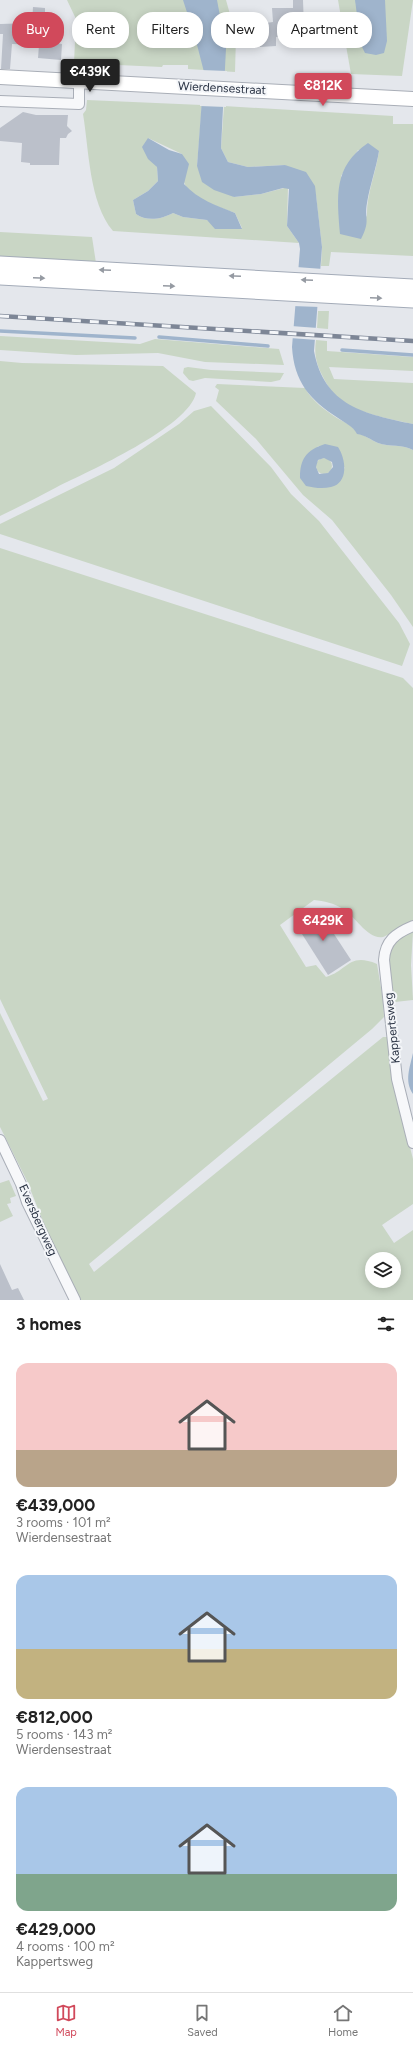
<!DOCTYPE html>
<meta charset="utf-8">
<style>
body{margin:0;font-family:Figtree,sans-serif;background:#f6f6f6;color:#222;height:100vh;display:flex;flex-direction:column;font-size:15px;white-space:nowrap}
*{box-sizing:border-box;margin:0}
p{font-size:13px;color:#767676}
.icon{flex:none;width:22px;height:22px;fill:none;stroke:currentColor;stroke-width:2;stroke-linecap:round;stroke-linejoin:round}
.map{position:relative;height:1300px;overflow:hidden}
.details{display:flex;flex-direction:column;background:#fff;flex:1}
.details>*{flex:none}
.top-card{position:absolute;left:12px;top:12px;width:389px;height:36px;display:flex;gap:8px}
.buttons{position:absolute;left:365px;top:1252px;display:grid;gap:8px}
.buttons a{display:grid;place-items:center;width:36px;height:36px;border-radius:50%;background:#fff;box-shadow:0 2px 10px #0003;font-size:20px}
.price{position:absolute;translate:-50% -34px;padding:0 9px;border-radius:4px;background:#d1495b;color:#fff;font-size:13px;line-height:26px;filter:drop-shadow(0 1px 2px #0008)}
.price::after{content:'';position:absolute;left:50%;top:24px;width:12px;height:9px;margin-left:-6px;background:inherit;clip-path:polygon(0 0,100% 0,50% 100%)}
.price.on{background:#222;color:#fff}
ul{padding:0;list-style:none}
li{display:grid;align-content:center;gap:8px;height:212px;padding:0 16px}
li span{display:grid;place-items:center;height:124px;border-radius:12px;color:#555}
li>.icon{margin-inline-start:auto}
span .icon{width:72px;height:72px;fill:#fffc;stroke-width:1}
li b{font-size:17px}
h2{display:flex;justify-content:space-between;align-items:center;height:48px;padding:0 16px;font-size:17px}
.pill{padding:0 14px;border-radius:16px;background:#fff;box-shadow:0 2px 10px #0003;font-size:14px;line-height:36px}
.pill.on{background:#d1495b;color:#fff}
.tabs{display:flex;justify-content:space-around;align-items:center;height:56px;border-top:1px solid #e0e0e0;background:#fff;font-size:11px;color:#767676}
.tabs a{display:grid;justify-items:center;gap:2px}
.tabs .on{color:#d1495b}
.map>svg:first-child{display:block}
.green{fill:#c9d6c5;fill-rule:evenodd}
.water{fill:#9fb4cc;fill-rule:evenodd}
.pier{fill:#e4e7ec}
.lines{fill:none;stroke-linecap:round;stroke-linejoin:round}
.stream{stroke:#9fb4cc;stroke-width:3.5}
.building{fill:#bbc0ca}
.street-casing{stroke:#a9aeb7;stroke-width:12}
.secondary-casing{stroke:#a9aeb7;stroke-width:16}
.primary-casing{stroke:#a3abb8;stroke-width:17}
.street{stroke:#f7f8fa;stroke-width:10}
.secondary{stroke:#fff;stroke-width:14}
.primary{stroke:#fff;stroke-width:15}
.rail-casing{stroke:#7d8696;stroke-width:4.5}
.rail{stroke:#f4f6f9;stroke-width:3;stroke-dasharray:9;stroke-linecap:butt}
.oneway{fill:#959aa2}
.labels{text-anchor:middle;stroke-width:4;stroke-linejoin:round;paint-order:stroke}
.street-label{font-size:12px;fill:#2b3445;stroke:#f4f6f9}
</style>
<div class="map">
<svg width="413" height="1300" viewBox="0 0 413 1300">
<rect width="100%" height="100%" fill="#e4e7ec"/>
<!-- green -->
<g class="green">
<polygon points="67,0 226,0 236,36 235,72 188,69 188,65 163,65 162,67 74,63 76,19"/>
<polygon points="338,0 413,0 402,76 351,74"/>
<path d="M87,100l115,5 -5,61 37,31 27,-3 27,-7 -1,39 12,17 -186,-12c-24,-28 -24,-82 -30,-117l3,-4zM148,138l34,16c1,9 -1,20 2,28 5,17 36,25 51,31l7,15 -22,1 -13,-9 -24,-3 -10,-4c-11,6 -26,9 -37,1l-3,-14 15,-9 10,-10 -1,-14z"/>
<path d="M224,106l169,10v8h20v132l-82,-4 -2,14h-8l1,-19 -6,-51 -31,-31 -37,2 -20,-5 -7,-14zM358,150l21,1c-3,22 -13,44 -12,66l-26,-41z"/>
<polygon points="0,232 92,237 96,263 0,257"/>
<polygon points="318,311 329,311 328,329 317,328"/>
<polygon points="0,336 140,344 155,339 279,349 284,365 205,362 158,353 76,355 0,350"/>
<path d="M316,340l11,1v10l86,6v14l-84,-4 5,12 79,4v41c-19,-4 -62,-12 -75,-26 -7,-6 -12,-15 -16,-23 -6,-12 -8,-21 -6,-35z"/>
<path d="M0,361l22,2 141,3 33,27c-7,34 -109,79 -139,94 -19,10 -38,20 -57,29z"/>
<polygon points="188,367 211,370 284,373 280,380 271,382 205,378 193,381 189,380 183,373 184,368"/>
<path d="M217,384l88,4c7,13 20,22 32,30 8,5 16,7 20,15 8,2 14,7 21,10 11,4 25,1 35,7v177l-22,-32 -59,-75 -29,-25 -47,-56 -40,-38 3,-11 -4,-3zM318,446l27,22 -39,18z"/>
<polygon points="211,406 271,467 291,494 319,521 399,623 410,644 402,666 0,534 0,524 114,468 179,424 194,411"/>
<circle cx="324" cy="466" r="8"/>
<path d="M0,548l403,130 10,10v232c-7,3 -25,16 -30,17 -15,3 -28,-21 -40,-28 -9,-6 -19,-8 -29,-9l-34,25 26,42 10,-2 10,12c22,-6 22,-25 51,-13l6,36 1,17 -12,12 -283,235 5,8 289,-235h5l8,56 17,66v45l-31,21 12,18 19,-13v70h-333l-34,-71 -19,-48 -27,-54v-114l43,88 5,-2 -48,-100zM372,1259h22v22h-22z"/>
<path d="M413,931l-2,34 2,35 -18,2c-2,-13 -10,-45 -3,-56 5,-8 13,-11 21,-15z"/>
<polygon points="9,1180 16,1196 10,1198 11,1203 7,1204 13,1216 0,1222 0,1183"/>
</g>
<!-- water -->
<g class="water">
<path d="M183,0h34l9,48 -5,100 7,14 20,5 37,-2 21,7 9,14 7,61 -8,104c10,55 51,63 99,73v26c-10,-6 -24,-3 -35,-7 -7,-3 -13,-8 -21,-9 -4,-8 -12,-11 -19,-16 -28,-18 -44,-36 -46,-71l8,-98 -1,-6 -12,-17 2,-37 -6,-1 -22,6 -27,3 -20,-7 -12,-8 -5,-16 7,-94 -9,-35z"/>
<polygon points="355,0 385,0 387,41 384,53 376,55 365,53 361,45"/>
<path d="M148,138l21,12 13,4 7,10 -5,20c15,16 31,21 51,29l7,16h-27l-8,-9 -24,-3 -10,-4c-11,6 -26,9 -37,1l-3,-14 15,-9 10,-10 -1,-14 -9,-8 -6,-12z"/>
<path d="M368,143l11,8c-3,18 -9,34 -12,52 -3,16 4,17 -6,36l-21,-5c-3,-38 -7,-67 28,-91z"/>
<path d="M325,444l13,3c8,12 11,36 -7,40 -8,2 -16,1 -25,-1l-6,-8c0,-19 6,-28 25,-34zM324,458l8,4 1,5 -5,6 -9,1 -3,-7 2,-7z"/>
<path d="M413,1053v41c-9,-13 -3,-27 0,-41z"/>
</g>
<!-- pier -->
<g class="pier">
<polygon points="201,70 227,71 226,107 200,106"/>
<polygon points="296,267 323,269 320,307 292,306"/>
<polygon points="291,326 318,328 317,340 290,338"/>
</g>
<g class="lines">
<!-- stream -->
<g class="stream">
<polyline points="0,331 135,338"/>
<polyline points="159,337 268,346"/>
<polyline points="342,350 413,355"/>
</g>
</g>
<!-- building -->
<g class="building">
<polygon points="293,0 303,0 304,28 321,27 321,45 300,46 300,36 276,37 276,46 260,47 259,24 273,22 272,8 293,8"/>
<polygon points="33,7 45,8 45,22 52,23 51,42 62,44 61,60 38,58 39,45 12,44 10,69 1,69 3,34 0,34 0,24 32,23"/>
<polygon points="23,112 36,115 68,115 67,126 72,131 68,134 66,138 60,138 59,165 30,165 30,163 21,162 22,143 0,141 0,128"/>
<polygon points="317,908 351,960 328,975 295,923"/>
<polygon points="0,1264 12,1290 18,1288 24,1300 0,1300"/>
</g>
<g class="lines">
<!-- street casing -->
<g class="street-casing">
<g id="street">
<polyline points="0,101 79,104 79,81"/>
<path d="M413,926c-17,7 -28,15 -29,34l13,119 16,64"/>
<polyline points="0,1140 21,1184 27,1202 75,1300"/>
</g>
</g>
<!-- secondary casing -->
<g class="secondary-casing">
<polyline id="secondary" points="0,77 413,99"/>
</g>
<!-- primary casing -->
<g class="primary-casing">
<g id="primary">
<polyline points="0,264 413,287"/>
<polyline points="0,277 413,300"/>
</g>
</g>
<!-- street -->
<use href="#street" class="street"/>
<!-- secondary -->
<use href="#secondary" class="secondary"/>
<!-- primary -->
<use href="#primary" class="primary"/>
<!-- rail casing -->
<g class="rail-casing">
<polyline id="rail" points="0,316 413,341"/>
</g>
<!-- rail -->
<use href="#rail" class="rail"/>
</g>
<!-- one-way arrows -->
<defs><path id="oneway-solid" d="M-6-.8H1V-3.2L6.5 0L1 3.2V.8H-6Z"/></defs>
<g class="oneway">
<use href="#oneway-solid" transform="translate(105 270) rotate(-177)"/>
<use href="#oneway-solid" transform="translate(235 276) rotate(-177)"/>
<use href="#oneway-solid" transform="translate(39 278) rotate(3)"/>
<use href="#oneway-solid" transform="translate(307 280) rotate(-177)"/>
<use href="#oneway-solid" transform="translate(169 286) rotate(3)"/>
<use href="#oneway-solid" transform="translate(376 298) rotate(3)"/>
</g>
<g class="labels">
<!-- street labels -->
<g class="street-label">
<text transform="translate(222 88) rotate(3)" y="4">Wierdensestraat</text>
<text transform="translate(392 1028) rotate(-96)" y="4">Kappertsweg</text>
<text transform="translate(38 1220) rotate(66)" y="4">Eversbergweg</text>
</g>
</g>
</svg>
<div class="buttons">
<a><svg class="icon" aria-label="layers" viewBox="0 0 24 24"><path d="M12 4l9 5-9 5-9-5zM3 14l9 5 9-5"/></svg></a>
</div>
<b class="price on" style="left:90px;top:93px">€439K</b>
<b class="price" style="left:323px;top:107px">€812K</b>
<b class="price" style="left:323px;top:942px">€429K</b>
<div class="top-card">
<a class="pill on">Buy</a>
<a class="pill">Rent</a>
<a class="pill">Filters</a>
<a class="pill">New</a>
<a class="pill">Apartment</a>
</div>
</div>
<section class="details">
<h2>3 homes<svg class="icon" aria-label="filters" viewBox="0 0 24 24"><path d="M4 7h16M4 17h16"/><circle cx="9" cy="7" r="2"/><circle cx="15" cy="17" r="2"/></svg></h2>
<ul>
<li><span style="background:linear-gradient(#f6c9c9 70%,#b9a48a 0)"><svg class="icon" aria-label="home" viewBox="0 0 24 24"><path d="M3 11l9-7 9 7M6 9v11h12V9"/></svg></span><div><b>€439,000</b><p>3 rooms · 101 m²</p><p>Wierdensestraat</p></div></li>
<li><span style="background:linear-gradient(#a9c7e8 60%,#c2b280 0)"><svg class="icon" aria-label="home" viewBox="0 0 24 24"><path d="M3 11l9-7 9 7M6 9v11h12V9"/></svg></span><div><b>€812,000</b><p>5 rooms · 143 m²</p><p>Wierdensestraat</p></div></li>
<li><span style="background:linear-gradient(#a9c7e8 70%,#7fa58c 0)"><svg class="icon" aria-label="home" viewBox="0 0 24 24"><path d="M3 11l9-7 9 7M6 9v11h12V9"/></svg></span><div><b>€429,000</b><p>4 rooms · 100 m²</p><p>Kappertsweg</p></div></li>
</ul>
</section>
<nav class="tabs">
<a class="on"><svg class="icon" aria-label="map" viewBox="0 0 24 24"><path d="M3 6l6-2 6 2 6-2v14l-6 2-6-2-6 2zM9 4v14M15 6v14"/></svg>Map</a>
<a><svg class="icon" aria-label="saved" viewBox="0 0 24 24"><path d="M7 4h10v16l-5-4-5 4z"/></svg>Saved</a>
<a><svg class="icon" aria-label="home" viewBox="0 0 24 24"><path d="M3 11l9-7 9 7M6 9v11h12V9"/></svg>Home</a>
</nav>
